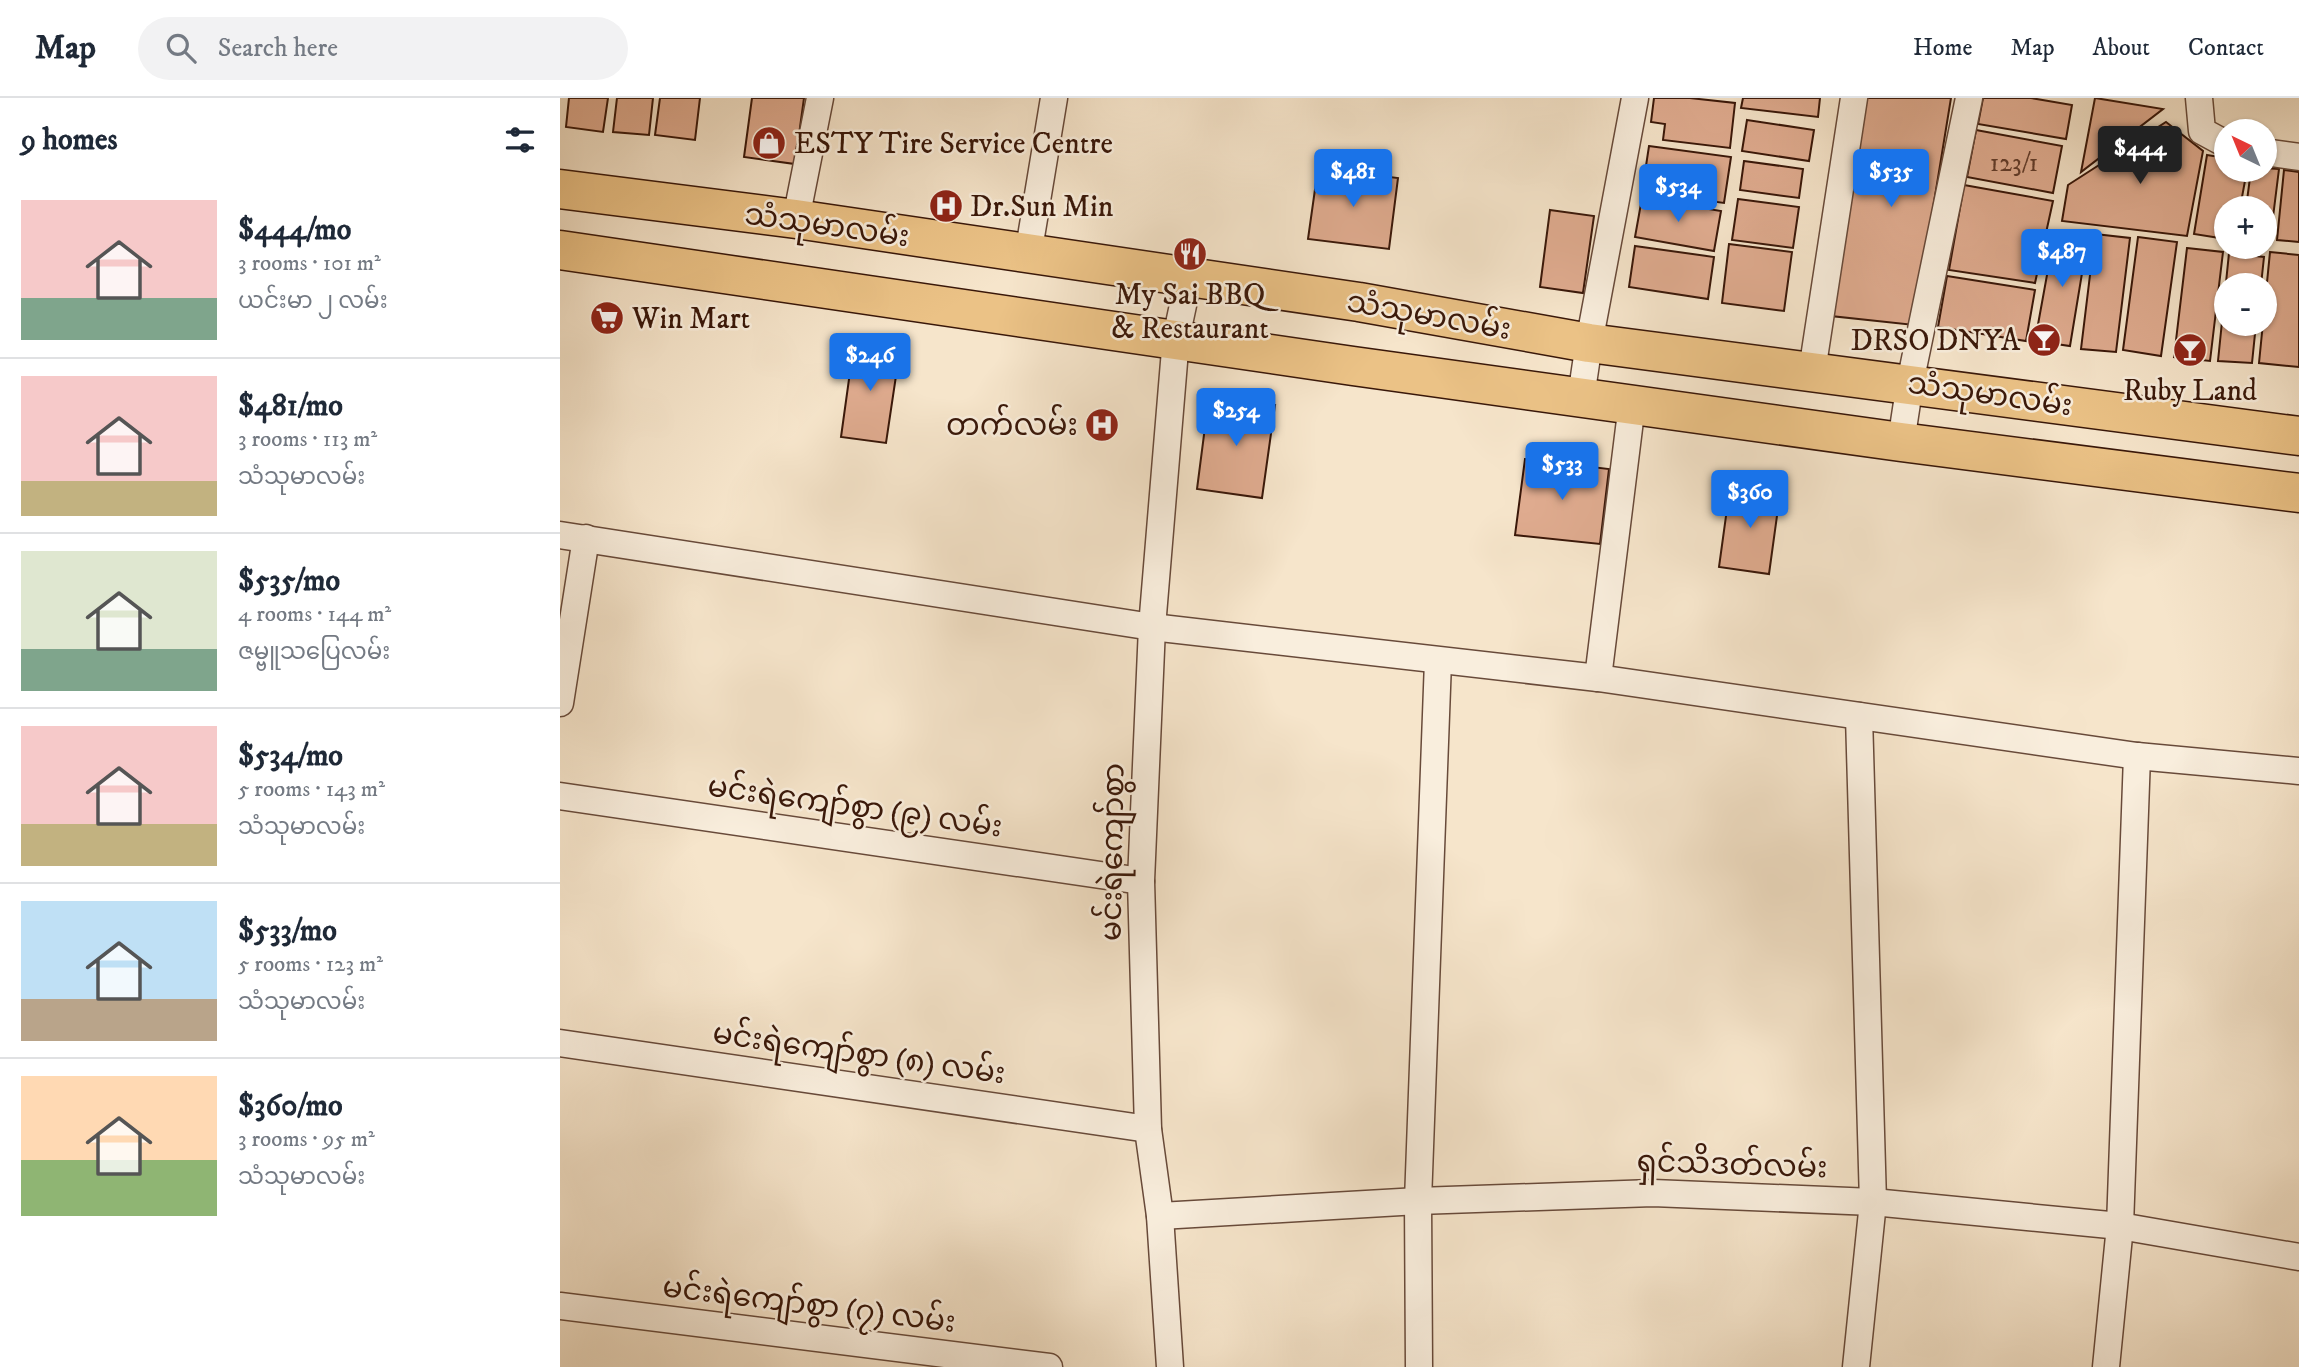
<!DOCTYPE html>
<meta charset="utf-8">
<style>
body{margin:0;font-family:"IM FELL DW Pica","Noto Sans Myanmar",serif;background:#f2f2f3;color:#1f2937;height:100vh;display:flex;flex-direction:column;font-size:26px;white-space:nowrap}
*{box-sizing:border-box;margin:0}
p{font-size:23px;color:#747a83}
.icon{flex:none;width:38px;height:38px;fill:none;stroke:currentColor;stroke-width:2;stroke-linecap:round;stroke-linejoin:round}
.map{position:relative;flex:1;overflow:hidden}
.sheet{display:flex;flex-direction:column;background:#fff;width:560px}
.sheet>*{flex:none}
.needle{width:46px;rotate:317deg}
.fabs{position:absolute;left:1654px;top:21px;display:grid;gap:14px}
.fabs a{display:grid;place-items:center;width:63px;height:63px;border-radius:50%;background:#fff;box-shadow:0 2px 5px #0004;font-size:35px}
.price{position:absolute;translate:-50% -60px;padding:0 16px;border-radius:7px;background:#1a73e8;color:#fff;font-size:23px;line-height:46px;filter:drop-shadow(0 2px 4px #0008)}
.price::after{content:'';position:absolute;left:50%;top:42px;width:21px;height:16px;margin-left:-10px;background:inherit;clip-path:polygon(0 0,100% 0,50% 100%)}
.price.selected{background:#222;color:#fff}
ul{padding:0;list-style:none}
li{display:flex;align-items:center;gap:21px;height:175px;padding:0 21px}
li+li{border-top:2px solid #e0e1e3}
li span{display:grid;place-items:center;flex:none;width:196px;height:140px;border-radius:0px;color:#555}
li>.icon{margin-inline-start:auto}
span .icon{width:84px;height:84px;fill:#fffc;stroke-width:1}
li b{font-size:30px}
h2{display:flex;justify-content:space-between;align-items:center;height:84px;padding:0 21px;font-size:30px}
header{display:flex;align-items:center;gap:42px;box-sizing:border-box;height:98px;padding:0 35px;background:#fff;border-bottom:2px solid #e0e1e3}
header strong{font-size:33px}
nav{display:flex;gap:38px;margin-inline-start:auto;font-size:24px}
.search{width:490px;height:63px;background:#f2f2f3;display:flex;align-items:center;gap:18px;box-sizing:border-box;padding:0 24px;border-radius:38px;color:#747a83;font-size:26px}
main{display:flex;flex:1;min-height:0}
.map>svg:first-child{display:block}
.building{fill:#dfab8f;stroke:#391709;stroke-width:2}
.lines{fill:none;stroke-linecap:round;stroke-linejoin:round}
.street-casing{stroke:#684a3a;stroke-width:29}
.primary-casing{stroke:#391709;stroke-width:41}
.street{stroke:#f9eedd;stroke-width:26}
.primary{stroke:#ebc286;stroke-width:38}
.labels{text-anchor:middle;stroke-width:5;stroke-linejoin:round;paint-order:stroke}
.number-label{font-size:26px;fill:#623c2a}
.poi-label{font-size:30px;fill:#391709;stroke:#f9eedd;text-anchor:start}
.street-label{font-size:30px;fill:#391709;stroke:#f9eedd}
</style>
<header>
<strong>Map</strong>
<div class="search"><svg class="icon" aria-label="search" viewBox="0 0 24 24"><circle cx="10" cy="10" r="6"/><path d="M15 15l6 6"/></svg>Search here</div>
<nav><a>Home</a><a>Map</a><a>About</a><a>Contact</a></nav>
</header>
<main>
<section class="sheet">
<h2>9 homes<svg class="icon" aria-label="filters" viewBox="0 0 24 24"><path d="M4 7h16M4 17h16"/><circle cx="9" cy="7" r="2"/><circle cx="15" cy="17" r="2"/></svg></h2>
<ul>
<li><span style="background:linear-gradient(#f6c9c9 70%,#7fa58c 0)"><svg class="icon" aria-label="home" viewBox="0 0 24 24"><path d="M3 11l9-7 9 7M6 9v11h12V9"/></svg></span><div><b>$444/mo</b><p>3 rooms · 101 m²</p><p>ယင်းမာ ၂ လမ်း</p></div></li>
<li><span style="background:linear-gradient(#f6c9c9 75%,#c2b280 0)"><svg class="icon" aria-label="home" viewBox="0 0 24 24"><path d="M3 11l9-7 9 7M6 9v11h12V9"/></svg></span><div><b>$481/mo</b><p>3 rooms · 113 m²</p><p>သံသုမာလမ်း</p></div></li>
<li><span style="background:linear-gradient(#dfe7d0 70%,#7fa58c 0)"><svg class="icon" aria-label="home" viewBox="0 0 24 24"><path d="M3 11l9-7 9 7M6 9v11h12V9"/></svg></span><div><b>$535/mo</b><p>4 rooms · 144 m²</p><p>ဇမ္ဗူသပြေလမ်း</p></div></li>
<li><span style="background:linear-gradient(#f6c9c9 70%,#c2b280 0)"><svg class="icon" aria-label="home" viewBox="0 0 24 24"><path d="M3 11l9-7 9 7M6 9v11h12V9"/></svg></span><div><b>$534/mo</b><p>5 rooms · 143 m²</p><p>သံသုမာလမ်း</p></div></li>
<li><span style="background:linear-gradient(#bfe0f5 70%,#b9a48a 0)"><svg class="icon" aria-label="home" viewBox="0 0 24 24"><path d="M3 11l9-7 9 7M6 9v11h12V9"/></svg></span><div><b>$533/mo</b><p>5 rooms · 123 m²</p><p>သံသုမာလမ်း</p></div></li>
<li><span style="background:linear-gradient(#ffd9b3 60%,#8fb573 0)"><svg class="icon" aria-label="home" viewBox="0 0 24 24"><path d="M3 11l9-7 9 7M6 9v11h12V9"/></svg></span><div><b>$360/mo</b><p>3 rooms · 95 m²</p><p>သံသုမာလမ်း</p></div></li>
</ul>
</section>
<div class="map">
<svg width="1739" height="1269" viewBox="0 0 1739 1269">
<rect width="100%" height="100%" fill="#f6e5cb"/>
<filter id="stains"><feTurbulence type="fractalNoise" baseFrequency=".00286" numOctaves="4"/><feColorMatrix values="0 0 0 0 .2 0 0 0 0 .09 0 0 0 0 .02 0 0 0 .5 -.17"/></filter>
<radialGradient id="worn" r=".72"><stop offset=".6" stop-color="#630" stop-opacity="0"/><stop offset="1" stop-color="#630" stop-opacity=".3"/></radialGradient>
<!-- building -->
<g class="building">
<polygon points="9,0 48,0 43,34 6,29"/>
<polygon points="57,0 93,0 89,37 53,34"/>
<polygon points="100,0 140,0 135,42 95,37"/>
<polygon points="192,0 244,0 235,66 184,59"/>
<polygon points="1094,0 1130,0 1175,5 1170,50 1103,42 1105,26 1091,24"/>
<polygon points="1183,0 1260,0 1258,19 1181,10"/>
<polygon points="1307,0 1391,0 1354,227 1271,218"/>
<polygon points="1423,0 1471,0 1512,7 1506,41 1418,26"/>
<polygon points="1535,0 1603,11 1521,74"/>
<polygon points="1187,22 1254,32 1249,63 1182,53"/>
<polygon points="1606,24 1643,53 1627,138 1502,123 1508,87"/>
<polygon points="1416,32 1502,48 1493,95 1407,79"/>
<polygon points="1089,48 1171,59 1164,105 1082,94"/>
<polygon points="1647,57 1666,60 1666,72 1687,72 1680,110 1666,110 1666,141 1634,136"/>
<polygon points="1184,63 1243,71 1239,100 1180,92"/>
<polygon points="758,70 838,80 829,151 748,141"/>
<polygon points="1704,70 1719,71 1710,143 1704,142 1704,110 1686,110 1691,72 1704,72"/>
<polygon points="1724,72 1739,74 1739,144 1717,142"/>
<polygon points="1404,87 1493,103 1475,185 1389,172"/>
<polygon points="1082,100 1161,113 1154,153 1075,139"/>
<polygon points="1178,101 1239,109 1233,150 1172,142"/>
<polygon points="990,112 1034,118 1023,195 980,189"/>
<polygon points="1495,133 1528,139 1510,248 1475,243"/>
<polygon points="1535,136 1570,140 1556,254 1521,251"/>
<polygon points="1578,139 1617,144 1601,258 1563,252"/>
<polygon points="1169,146 1232,154 1224,213 1162,205"/>
<polygon points="1075,148 1154,159 1148,201 1069,189"/>
<polygon points="1627,150 1663,154 1650,263 1614,259"/>
<polygon points="1710,154 1739,157 1739,269 1699,265"/>
<polygon points="1669,155 1704,159 1701,187 1666,187 1666,226 1696,226 1692,265 1658,263"/>
<polygon points="1387,178 1475,192 1466,243 1378,229"/>
<polygon points="294,245 340,251 326,345 281,339"/>
<polygon points="649,298 674,306 715,307 702,400 637,391"/>
<polygon points="965,361 1049,371 1040,446 955,437"/>
<polygon points="1170,389 1220,396 1209,476 1159,469"/>
</g>
<g class="lines">
<!-- street casing -->
<g class="street-casing">
<g id="street">
<polyline points="1639,0 1642,33 1666,46"/>
<polyline points="1704,54 1739,59"/>
<polyline points="236,121 260,0"/>
<polyline points="468,157 494,0"/>
<polyline points="1252,273 1294,0"/>
<polyline points="1021,299 1029,245 1075,0"/>
<polyline points="1341,344 1350,285 1409,0"/>
<polyline points="0,437 592,529 1038,580 1577,658 1739,673"/>
<polyline points="1038,580 1072,306"/>
<polyline points="0,605 26,440"/>
<polyline points="0,698 581,783"/>
<polyline points="0,945 588,1031"/>
<polyline points="600,1118 858,1103 1093,1095 1313,1104 1560,1128 1739,1159"/>
<polyline points="0,1208 489,1269"/>
<polyline points="610,1269 600,1118 588,1031 581,783 592,529 616,240 629,179"/>
<polyline points="859,1269 858,1103 878,563"/>
<polyline points="1296,1269 1313,1104 1299,618"/>
<polyline points="1546,1269 1560,1128 1577,658"/>
</g>
</g>
<!-- primary casing -->
<g class="primary-casing">
<g id="primary">
<polyline points="0,91 236,121 629,179 799,204 1029,245 1739,338"/>
<polyline points="0,152 793,268 1341,344 1739,395"/>
</g>
</g>
<!-- street -->
<use href="#street" class="street"/>
<!-- primary -->
<use href="#primary" class="primary"/>
</g>
<!-- icons -->
<defs>
<g id="shop-disc" transform="scale(1.75)"><circle r="9.5" fill="#8f2418" stroke="#f9eedd"/><path d="M-5-2.5h2.3a2.7 3.5 0 0 1 5.4 0H5L5.5 6h-11ZM-1.5-2.5h3a1.5 2.3 0 0 0-3 0Z" fill="#fff"/></g>
<g id="hospital-disc" transform="scale(1.75)"><circle r="9.5" fill="#8f2418" stroke="#f9eedd"/><path d="M-5-5h3v3.5h4V-5h3V5h-3V1.5h-4V5h-3Z" fill="#fff"/></g>
<g id="restaurant-disc" transform="scale(1.75)"><circle r="9.5" fill="#8f2418" stroke="#f9eedd"/><path d="M-5-6h1v4h1v-4h1v4h1v-4h1v5L-1.5 .5V6h-2V.5L-5-1ZM5-6V6H3V1.5H1.5Q1.5-4 5-6Z" fill="#fff"/></g>
<g id="supermarket-disc" transform="scale(1.75)"><circle r="9.5" fill="#8f2418" stroke="#f9eedd"/><path d="M-6-5.5h2.5l.6 2H6L4.5 2H-2.5L-4.4-4H-6ZM-1.5 3.2a1.3 1.3 0 1 0 .1 0ZM3 3.2a1.3 1.3 0 1 0 .1 0Z" fill="#fff"/></g>
<g id="bar-disc" transform="scale(1.75)"><circle r="9.5" fill="#8f2418" stroke="#f9eedd"/><path d="M-6-5H6L.8 .8V4.5H3.5V6h-7V4.5H-.8V.8Z" fill="#fff"/></g>
</defs>
<g fill-rule="evenodd">
<use href="#shop-disc" x="209" y="45"/>
<use href="#hospital-disc" x="386" y="108"/>
<use href="#restaurant-disc" x="630" y="156"/>
<use href="#supermarket-disc" x="47" y="220"/>
<use href="#bar-disc" x="1484" y="242"/>
<use href="#bar-disc" x="1630" y="252"/>
<use href="#hospital-disc" x="542" y="327"/>
</g>
<g class="labels">
<!-- number labels -->
<g class="number-label">
<text x="1454" y="73">123/1</text>
</g>
<!-- poi labels -->
<g class="poi-label">
<text x="234" y="55">ESTY Tire Service Centre</text>
<text x="410" y="118">Dr.Sun Min</text>
<text x="630" y="206" text-anchor="middle">My Sai BBQ<tspan x="630" dy="34">&amp; Restaurant</tspan></text>
<text x="72" y="230">Win Mart</text>
<text x="1460" y="252" text-anchor="end">DRSO DNYA</text>
<text x="1630" y="302" text-anchor="middle">Ruby Land</text>
<text x="518" y="337" text-anchor="end">တက်လမ်း</text>
</g>
<!-- street labels -->
<g class="street-label">
<text transform="translate(267 127) rotate(8)" y="10">သံသုမာလမ်း</text>
<text transform="translate(869 217) rotate(10)" y="10">သံသုမာလမ်း</text>
<text transform="translate(1430 296) rotate(8)" y="10">သံသုမာလမ်း</text>
<text transform="translate(295 708) rotate(8)" y="10">မင်းရဲကျော်စွာ (၉) လမ်း</text>
<text transform="translate(552 754) rotate(-89)" y="10">မင်းရဲကျော်စွာ</text>
<text transform="translate(299 955) rotate(8)" y="10">မင်းရဲကျော်စွာ (၈) လမ်း</text>
<text transform="translate(1172 1066) rotate(2)" y="10">ရှင်သိဒတ်လမ်း</text>
<text transform="translate(249 1206) rotate(7)" y="10">မင်းရဲကျော်စွာ (၇) လမ်း</text>
</g>
</g>
<rect width="100%" height="100%" filter="url(#stains)"/>
<rect width="100%" height="100%" fill="url(#worn)"/>
</svg>
<div class="fabs">
<a><svg class="needle" viewBox="-14 -14 28 28"><path d="M0-13l5 13h-10z" fill="#e53935"/><path d="M0 13l5-13h-10z" fill="#747a83"/></svg></a>
<a>+</a>
<a>−</a>
</div>
<b class="price selected" style="left:1580px;top:88px">$444</b>
<b class="price" style="left:793px;top:111px">$481</b>
<b class="price" style="left:1331px;top:111px">$535</b>
<b class="price" style="left:1118px;top:126px">$534</b>
<b class="price" style="left:1502px;top:191px">$487</b>
<b class="price" style="left:310px;top:295px">$246</b>
<b class="price" style="left:676px;top:350px">$254</b>
<b class="price" style="left:1002px;top:404px">$533</b>
<b class="price" style="left:1190px;top:432px">$360</b>
</div>
</main>
